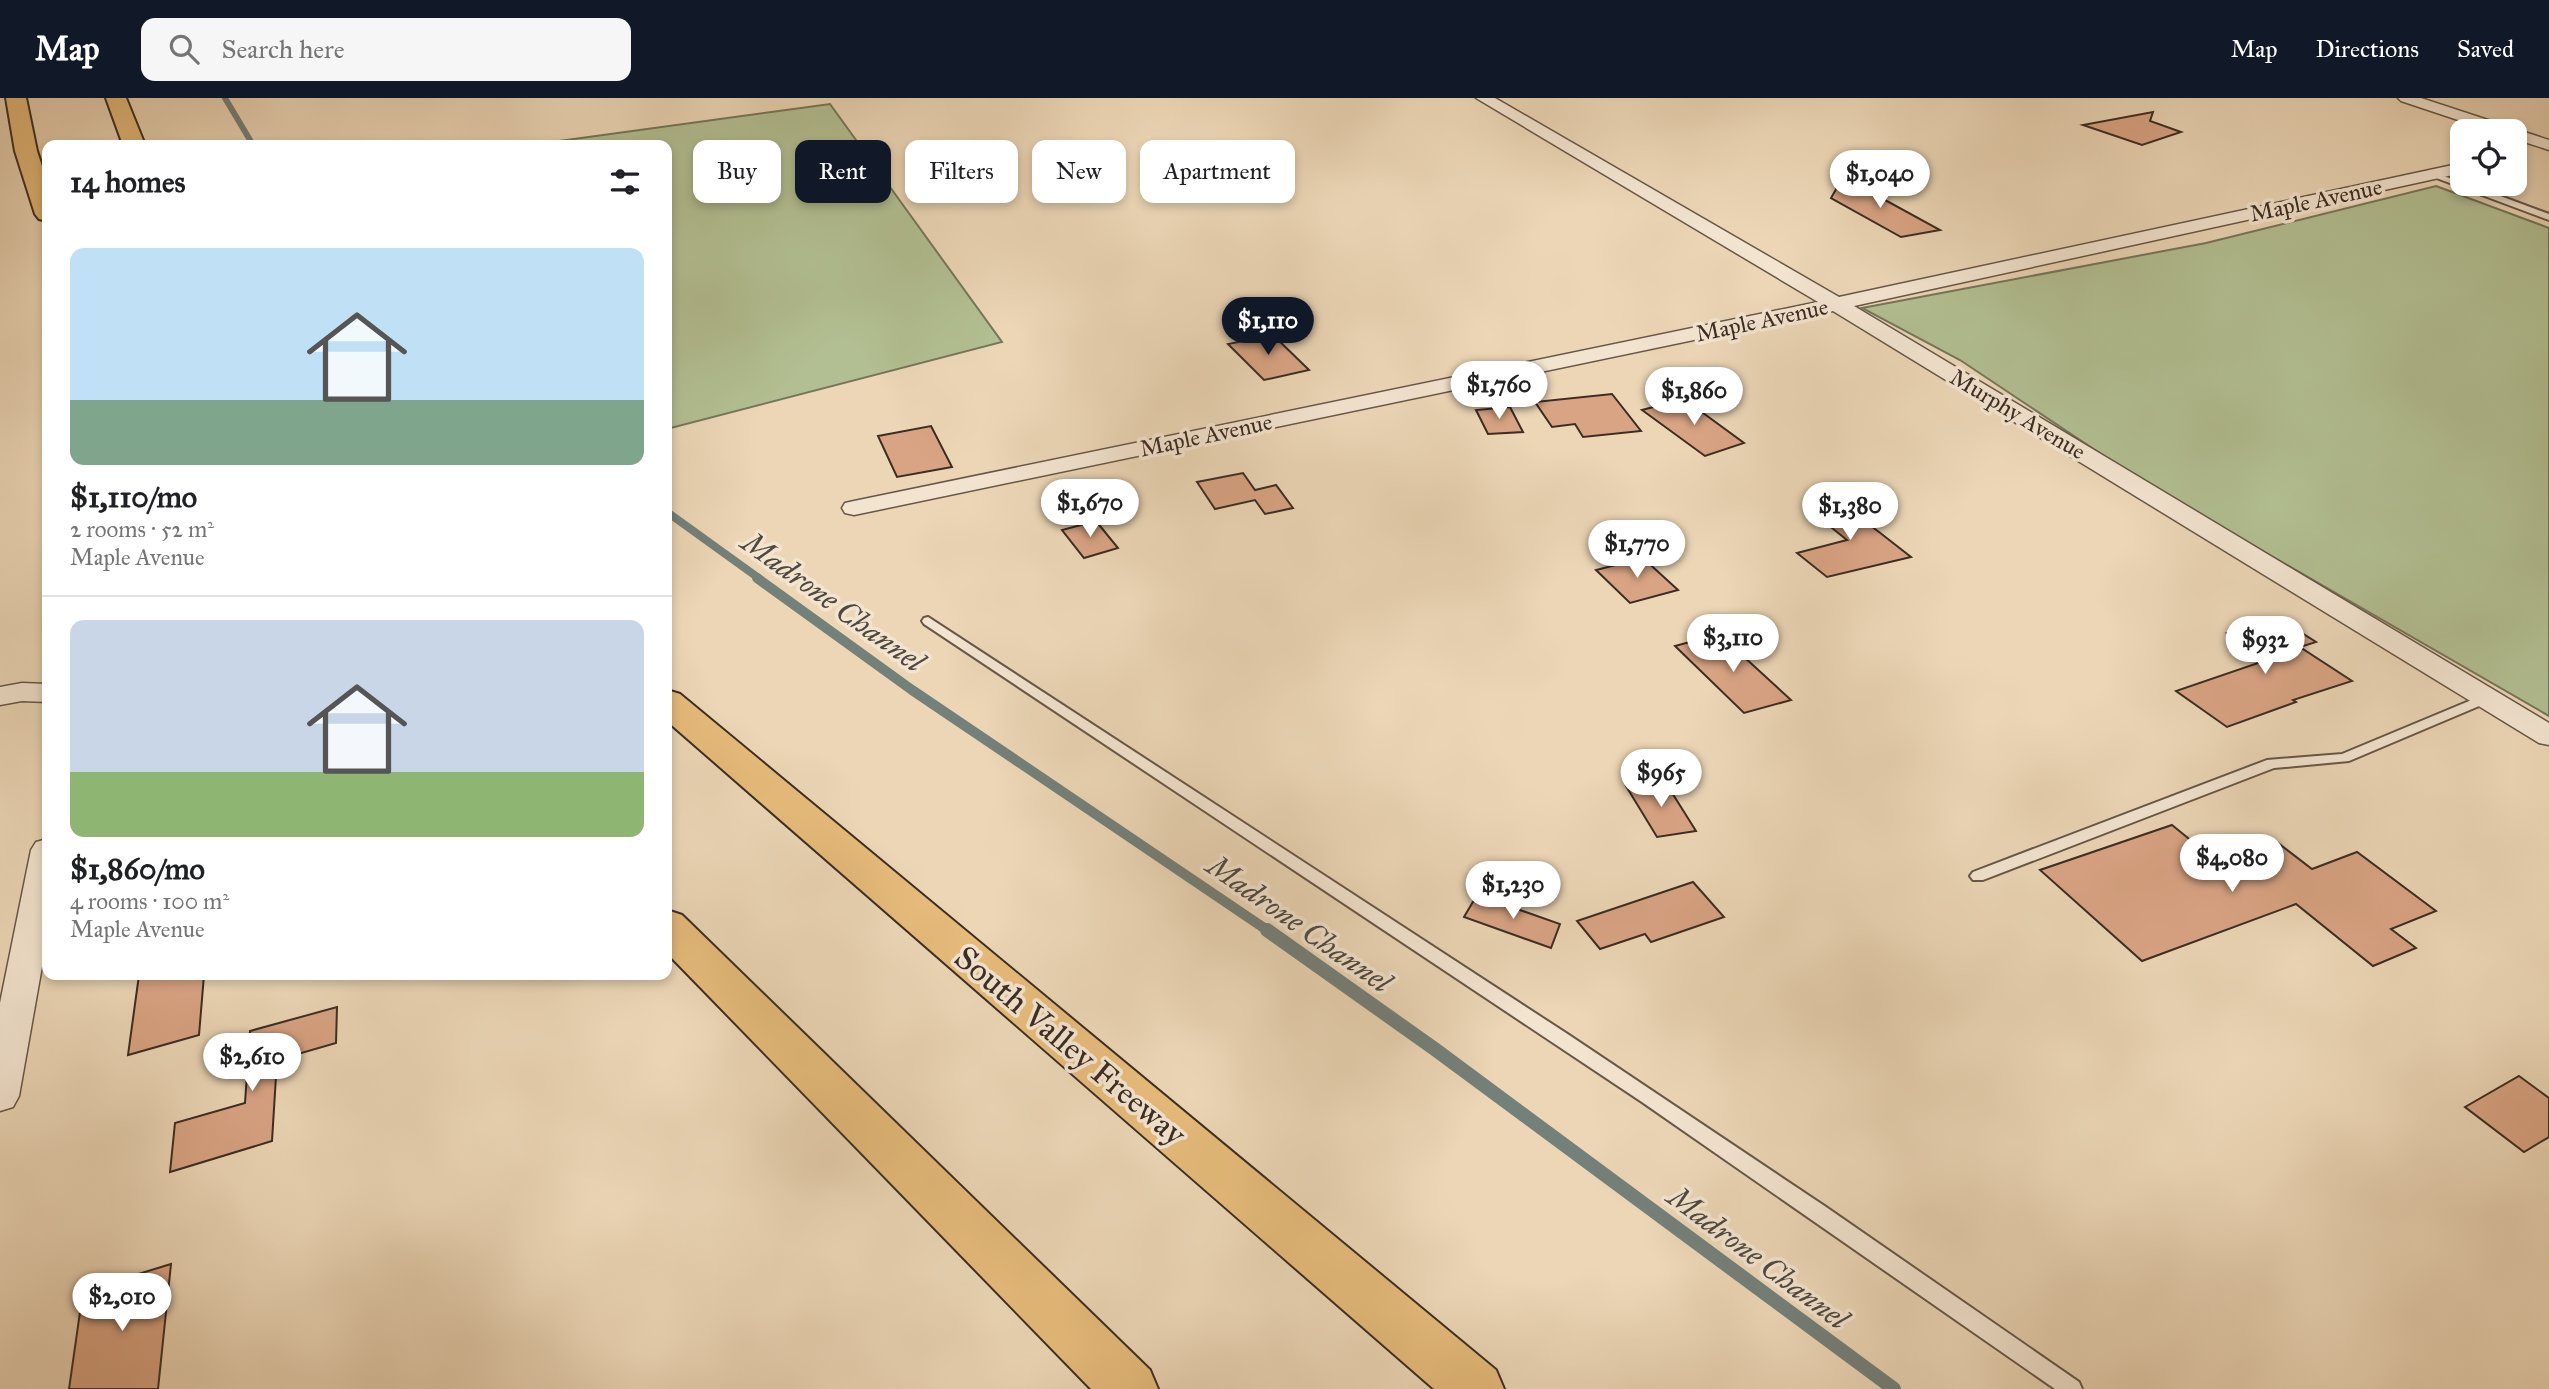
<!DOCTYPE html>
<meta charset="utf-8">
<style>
body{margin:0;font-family:"IM FELL Great Primer",serif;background:#f6f6f6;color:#202124;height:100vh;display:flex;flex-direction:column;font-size:26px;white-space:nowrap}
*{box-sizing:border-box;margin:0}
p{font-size:23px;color:#757577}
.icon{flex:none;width:38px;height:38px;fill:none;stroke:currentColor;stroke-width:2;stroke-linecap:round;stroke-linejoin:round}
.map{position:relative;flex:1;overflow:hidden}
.panel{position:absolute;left:42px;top:42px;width:630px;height:840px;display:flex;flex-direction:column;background:#fff;border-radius:14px;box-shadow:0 4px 10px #0003}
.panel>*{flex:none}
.top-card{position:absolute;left:693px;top:42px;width:665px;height:63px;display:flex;gap:14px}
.tools{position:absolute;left:2450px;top:21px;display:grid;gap:14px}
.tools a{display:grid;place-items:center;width:77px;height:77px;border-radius:14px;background:#fff;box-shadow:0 4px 10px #0003;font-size:35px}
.price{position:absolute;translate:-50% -60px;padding:0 16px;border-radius:24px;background:#fff;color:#222;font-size:23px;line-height:46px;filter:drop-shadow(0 2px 4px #0008)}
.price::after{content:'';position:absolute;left:50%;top:42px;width:21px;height:16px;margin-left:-10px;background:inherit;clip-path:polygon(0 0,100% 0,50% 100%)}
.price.current{background:#111827;color:#fff}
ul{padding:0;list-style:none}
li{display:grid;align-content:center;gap:14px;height:371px;padding:0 28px}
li+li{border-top:2px solid #e0e0e0}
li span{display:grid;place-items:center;height:217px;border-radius:14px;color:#555}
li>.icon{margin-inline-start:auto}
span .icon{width:126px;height:126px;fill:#fffc;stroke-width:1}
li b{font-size:30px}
h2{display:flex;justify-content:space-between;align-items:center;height:84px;padding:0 28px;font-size:30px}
.pill{padding:0 24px;border-radius:14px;background:#fff;box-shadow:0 4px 10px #0003;font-size:24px;line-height:63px}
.pill.current{background:#111827;color:#fff}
header{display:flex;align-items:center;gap:42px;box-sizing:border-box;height:98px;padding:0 35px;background:#111827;color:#fff}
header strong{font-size:33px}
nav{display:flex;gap:38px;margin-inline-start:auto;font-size:24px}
.search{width:490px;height:63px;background:#f6f6f6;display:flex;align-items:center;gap:18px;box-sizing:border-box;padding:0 24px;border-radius:14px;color:#757577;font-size:26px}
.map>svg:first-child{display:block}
.green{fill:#b2bf92;stroke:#76765a;stroke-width:2}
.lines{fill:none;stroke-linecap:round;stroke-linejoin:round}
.stream-far3{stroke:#74807a;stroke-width:6}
.stream-far2{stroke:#74807a;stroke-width:8}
.stream-far1{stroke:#74807a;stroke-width:10}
.stream{stroke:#74807a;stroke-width:14}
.building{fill:#d9a484;stroke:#3b2d23;stroke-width:2}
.lane-casing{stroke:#675748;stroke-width:4}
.street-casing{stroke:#675748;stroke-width:3}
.highway-casing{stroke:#3b2d23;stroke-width:4}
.lane{fill:#f3e4d0;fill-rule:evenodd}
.street{fill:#f3e4d0;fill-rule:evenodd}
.highway{fill:#e6bb7b;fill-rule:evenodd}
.labels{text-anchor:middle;stroke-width:7;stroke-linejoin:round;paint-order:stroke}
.far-street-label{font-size:23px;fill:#3b2d23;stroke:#f3e4d0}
.water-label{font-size:30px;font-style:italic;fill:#4e4940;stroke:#f3e4d0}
.near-street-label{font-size:33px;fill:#3b2d23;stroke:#f3e4d0}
</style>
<header>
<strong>Map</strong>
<div class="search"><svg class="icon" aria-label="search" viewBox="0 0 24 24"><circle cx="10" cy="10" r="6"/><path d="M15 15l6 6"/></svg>Search here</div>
<nav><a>Map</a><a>Directions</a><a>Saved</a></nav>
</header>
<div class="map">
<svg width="2549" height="1291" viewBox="0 0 2549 1291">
<rect width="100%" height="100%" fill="#ecd6b6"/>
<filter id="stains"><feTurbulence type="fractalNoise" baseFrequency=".00286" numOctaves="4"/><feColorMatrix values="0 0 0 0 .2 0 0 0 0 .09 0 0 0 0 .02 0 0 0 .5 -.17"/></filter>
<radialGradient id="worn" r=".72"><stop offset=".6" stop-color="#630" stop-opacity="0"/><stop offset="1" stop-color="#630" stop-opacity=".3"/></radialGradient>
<!-- green -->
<g class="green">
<polygon points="830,6 1002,244 667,331 667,47 530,47"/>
<polygon points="2436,88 2549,130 2549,618 2143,384 1960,262 1862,210 2206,145"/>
</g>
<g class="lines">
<!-- stream-far3 -->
<polyline class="stream-far3" points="225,0 253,47"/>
<!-- stream-far2 -->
<polyline class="stream-far2" points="667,414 760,481"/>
<!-- stream-far1 -->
<polyline class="stream-far1" points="757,480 912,592 1270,834"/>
<!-- stream -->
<polyline class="stream" points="1267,832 1436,952 1894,1291"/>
</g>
<!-- building -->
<g class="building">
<polygon points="2153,14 2150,23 2181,34 2142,47 2083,27"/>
<polygon points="1843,79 1940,132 1901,139 1831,100"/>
<polygon points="1273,237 1309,272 1264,282 1228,246"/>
<polygon points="1612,296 1641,333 1583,339 1575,326 1552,329 1535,304"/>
<polygon points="1684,301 1744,345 1705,358 1642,312"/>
<polygon points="1510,309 1523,334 1488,336 1476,312"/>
<polygon points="931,328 952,369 897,379 878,338"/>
<polygon points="1243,375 1255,392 1276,387 1293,410 1265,416 1255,402 1215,411 1197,384"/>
<polygon points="1826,394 1879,434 1911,459 1827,479 1797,455 1847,442 1811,413"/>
<polygon points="1096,423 1118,450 1084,460 1062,432"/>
<polygon points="1643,460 1678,492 1630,505 1596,472"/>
<polygon points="2278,520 2316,544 2300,549 2352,583 2293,602 2296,604 2227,629 2176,593 2267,562 2227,535"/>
<polygon points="1719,536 1791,602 1744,615 1675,548"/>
<polygon points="1664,682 1696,733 1657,739 1626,688"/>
<polygon points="2172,727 2220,766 2278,745 2312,771 2357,754 2436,813 2391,831 2416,850 2373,868 2296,806 2142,863 2040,772"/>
<polygon points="1693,784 1724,819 1651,844 1645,836 1600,851 1577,823"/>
<polygon points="1477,797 1560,826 1551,850 1464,819"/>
<polygon points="139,877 204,877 199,937 128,957"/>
<polygon points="337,909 336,945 277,962 272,1043 170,1074 175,1025 245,1005 250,933"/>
<polygon points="2519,978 2549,1000 2549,1039 2524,1054 2465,1009"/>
<polygon points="171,1166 158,1291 69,1291 83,1193"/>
</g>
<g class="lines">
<!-- lane casing -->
<g class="lane-casing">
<g id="lane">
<polygon points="2431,74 2462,84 2462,86 2468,86 2549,116 2549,122 2431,78"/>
<polygon points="928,519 1569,937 1826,1109 2079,1284 2082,1291 2055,1291 1642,1004 924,526 922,523 924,520"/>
<polygon points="2486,596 2491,597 2493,600 2491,603 2349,663 2274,670 1983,782 1973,782 1970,778 1973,774 2267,662 2342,656"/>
</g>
</g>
<!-- street casing -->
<g class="street-casing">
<g id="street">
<polygon points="1476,0 1495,0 1839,199 2462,65 2462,75 1854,208 2549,625 2549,647 2539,645 1833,213 854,417 845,415 842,410 845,405 854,403 1818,204"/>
<polygon points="2398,0 2421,0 2549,42 2549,52 2515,41 2515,33 2491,33 2401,3"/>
<polygon points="22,585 47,586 47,604 22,603 0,607 0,589"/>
<polygon points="47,741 47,840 19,998 13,1009 0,1013 0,905 31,752 36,744"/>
</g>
</g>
<!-- highway casing -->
<g class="highway-casing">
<g id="highway">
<polygon points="6,0 26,0 37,53 47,83 47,123 39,121 35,116 15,53"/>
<polygon points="106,0 126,0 145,47 123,47"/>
<polygon points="667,592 680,596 1496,1272 1504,1291 1434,1291 667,623"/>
<polygon points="667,812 682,817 1150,1272 1158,1291 1091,1291 667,855"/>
</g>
</g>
<!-- lane -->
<use href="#lane" class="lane"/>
<!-- street -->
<use href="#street" class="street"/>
<!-- highway -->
<use href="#highway" class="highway"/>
</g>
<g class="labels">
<!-- far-street labels -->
<g class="far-street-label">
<text transform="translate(2316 102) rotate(-12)" y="8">Maple Avenue</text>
<text transform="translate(1762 222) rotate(-12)" y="8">Maple Avenue</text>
<text transform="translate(2018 316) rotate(31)" y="8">Murphy Avenue</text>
<text transform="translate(1206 337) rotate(-12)" y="8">Maple Avenue</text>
</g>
<!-- water labels -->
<g class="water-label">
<text transform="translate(833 504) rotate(36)" y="10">Madrone Channel</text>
<text transform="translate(1299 826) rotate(35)" y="10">Madrone Channel</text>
<text transform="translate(1758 1160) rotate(37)" y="10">Madrone Channel</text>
</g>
<!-- near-street labels -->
<g class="near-street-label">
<text transform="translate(1071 947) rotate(40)" y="12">South Valley Freeway</text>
</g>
</g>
<rect width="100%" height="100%" filter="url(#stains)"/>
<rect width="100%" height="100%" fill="url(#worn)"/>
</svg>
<div class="tools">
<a><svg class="icon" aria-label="locate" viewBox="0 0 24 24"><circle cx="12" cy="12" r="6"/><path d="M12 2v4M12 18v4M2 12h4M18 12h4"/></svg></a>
</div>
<b class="price" style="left:1880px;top:112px">$1,040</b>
<b class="price current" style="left:1268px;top:259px">$1,110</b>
<b class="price" style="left:1499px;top:323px">$1,760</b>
<b class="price" style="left:1694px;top:329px">$1,860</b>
<b class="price" style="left:1090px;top:441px">$1,670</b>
<b class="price" style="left:1850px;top:444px">$1,380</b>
<b class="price" style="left:1637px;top:482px">$1,770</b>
<b class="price" style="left:1733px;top:576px">$3,110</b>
<b class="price" style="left:2265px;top:578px">$932</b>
<b class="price" style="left:1661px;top:711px">$965</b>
<b class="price" style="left:2232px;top:796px">$4,080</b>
<b class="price" style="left:1513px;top:823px">$1,230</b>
<b class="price" style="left:252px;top:995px">$2,610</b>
<b class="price" style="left:122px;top:1235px">$2,010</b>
<div class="top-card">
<a class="pill">Buy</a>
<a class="pill current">Rent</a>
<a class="pill">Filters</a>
<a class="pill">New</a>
<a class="pill">Apartment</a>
</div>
<section class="panel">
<h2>14 homes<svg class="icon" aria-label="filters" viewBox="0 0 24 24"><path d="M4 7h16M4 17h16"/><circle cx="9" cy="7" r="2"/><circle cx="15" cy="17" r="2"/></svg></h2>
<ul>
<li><span style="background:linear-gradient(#bfe0f5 70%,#7fa58c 0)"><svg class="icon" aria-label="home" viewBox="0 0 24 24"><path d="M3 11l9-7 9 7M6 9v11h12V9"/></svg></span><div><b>$1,110/mo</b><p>2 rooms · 52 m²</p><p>Maple Avenue</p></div></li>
<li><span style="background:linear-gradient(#c9d6e8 70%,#8fb573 0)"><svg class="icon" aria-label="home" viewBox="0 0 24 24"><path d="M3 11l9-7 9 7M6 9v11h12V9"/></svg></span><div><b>$1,860/mo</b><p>4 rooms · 100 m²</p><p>Maple Avenue</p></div></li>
</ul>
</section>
</div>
